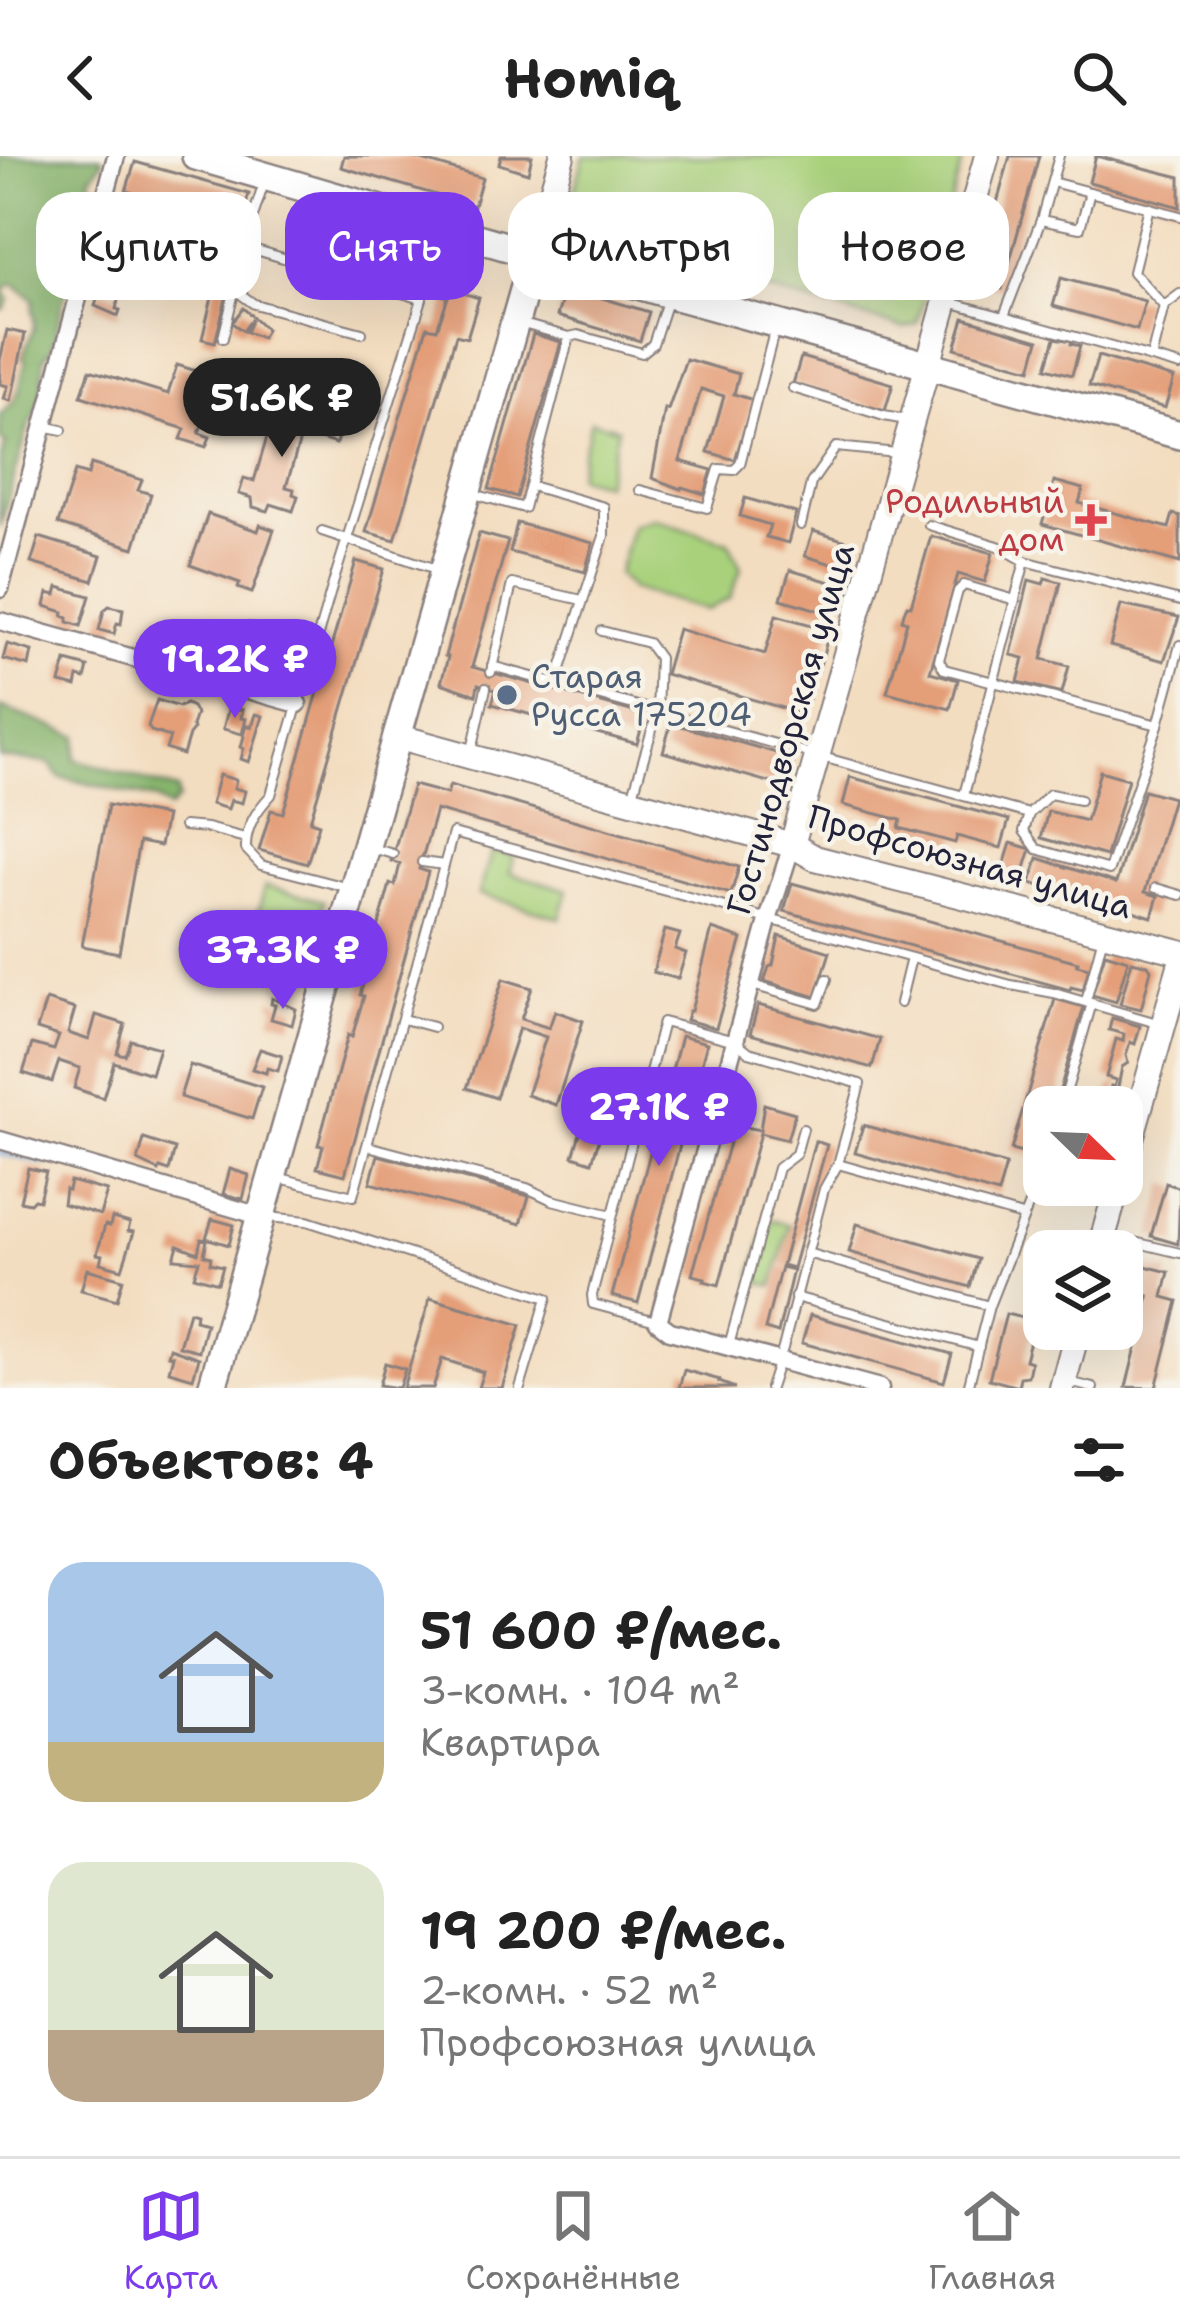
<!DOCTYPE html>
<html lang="ru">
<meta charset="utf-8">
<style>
body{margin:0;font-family:"Shantell Sans",sans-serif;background:#f2f2f2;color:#222;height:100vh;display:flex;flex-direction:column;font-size:45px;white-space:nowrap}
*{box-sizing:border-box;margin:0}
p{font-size:39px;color:#767676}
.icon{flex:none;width:66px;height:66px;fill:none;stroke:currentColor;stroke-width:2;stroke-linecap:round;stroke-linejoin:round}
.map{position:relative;height:1232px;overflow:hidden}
.details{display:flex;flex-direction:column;background:#fff;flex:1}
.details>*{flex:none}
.banner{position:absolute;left:36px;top:36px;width:1110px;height:108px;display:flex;gap:24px}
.needle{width:78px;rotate:113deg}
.controls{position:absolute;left:1023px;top:930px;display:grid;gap:24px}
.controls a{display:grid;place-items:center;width:120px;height:120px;border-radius:24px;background:#fff;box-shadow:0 12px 48px #0002;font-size:60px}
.price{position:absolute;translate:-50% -102px;padding:0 27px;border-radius:42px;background:#7c3aed;color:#fff;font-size:39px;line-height:78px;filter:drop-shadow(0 3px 6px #0008)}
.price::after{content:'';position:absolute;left:50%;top:72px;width:36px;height:27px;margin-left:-18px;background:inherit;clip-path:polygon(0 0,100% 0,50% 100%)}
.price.active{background:#222;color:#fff}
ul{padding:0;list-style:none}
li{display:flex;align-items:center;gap:36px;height:300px;padding:0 48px}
li span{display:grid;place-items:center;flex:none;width:336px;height:240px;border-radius:36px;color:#555}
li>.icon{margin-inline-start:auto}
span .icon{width:144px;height:144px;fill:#fffc;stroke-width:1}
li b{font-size:51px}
h2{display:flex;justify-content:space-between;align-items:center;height:144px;padding:0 48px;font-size:51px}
.chip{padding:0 42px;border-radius:36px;background:#fff;box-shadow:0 12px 48px #0002;font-size:42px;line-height:108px}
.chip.active{background:#7c3aed;color:#fff}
header{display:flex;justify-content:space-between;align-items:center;height:156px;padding:0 48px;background:#fff;font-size:54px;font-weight:700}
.dock{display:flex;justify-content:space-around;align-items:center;height:168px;border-top:3px solid #e0e0e0;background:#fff;font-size:33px;color:#767676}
.dock a{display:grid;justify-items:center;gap:6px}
.dock .active{color:#7c3aed}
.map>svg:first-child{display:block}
.green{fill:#a9d17c;stroke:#667a5c;stroke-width:3}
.forest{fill:#86b36c;stroke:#546a54;stroke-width:3}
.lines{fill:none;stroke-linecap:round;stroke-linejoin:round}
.stream{stroke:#6ea3db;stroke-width:4.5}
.building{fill:#e49e78}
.lane-casing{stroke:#8a807e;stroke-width:12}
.street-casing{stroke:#8a807e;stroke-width:21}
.secondary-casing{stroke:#8a807e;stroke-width:28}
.primary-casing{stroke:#8a807e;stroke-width:32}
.lane{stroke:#fff;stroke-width:8}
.street{stroke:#fff;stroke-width:16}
.secondary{stroke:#fff;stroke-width:24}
.primary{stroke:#fff;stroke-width:27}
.health-dot{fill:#e0444e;stroke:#f7f3e8;stroke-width:4.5}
.service-dot{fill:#5c6f8a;stroke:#f7f3e8;stroke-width:4.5}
.labels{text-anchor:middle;stroke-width:9;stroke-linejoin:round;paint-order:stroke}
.health-label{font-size:33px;fill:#be3a42;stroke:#f7f3e8;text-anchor:end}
.service-label{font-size:33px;fill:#4e5e75;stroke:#f7f3e8;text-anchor:start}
.street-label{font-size:33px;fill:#22223b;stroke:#f7f3e8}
</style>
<header><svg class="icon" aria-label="back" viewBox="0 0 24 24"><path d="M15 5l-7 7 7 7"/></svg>Homiq<svg class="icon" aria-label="search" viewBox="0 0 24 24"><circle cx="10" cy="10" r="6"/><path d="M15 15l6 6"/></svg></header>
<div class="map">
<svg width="1180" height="1232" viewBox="0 0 1180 1232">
<rect width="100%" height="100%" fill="#f7f3e8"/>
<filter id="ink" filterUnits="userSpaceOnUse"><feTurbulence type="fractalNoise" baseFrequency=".00833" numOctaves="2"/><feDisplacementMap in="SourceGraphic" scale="24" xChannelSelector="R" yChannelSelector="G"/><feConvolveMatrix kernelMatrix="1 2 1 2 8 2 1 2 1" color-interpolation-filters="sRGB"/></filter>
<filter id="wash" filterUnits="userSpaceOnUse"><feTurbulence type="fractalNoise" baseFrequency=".004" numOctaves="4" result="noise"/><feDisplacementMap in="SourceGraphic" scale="48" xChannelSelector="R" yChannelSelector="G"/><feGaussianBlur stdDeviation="2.7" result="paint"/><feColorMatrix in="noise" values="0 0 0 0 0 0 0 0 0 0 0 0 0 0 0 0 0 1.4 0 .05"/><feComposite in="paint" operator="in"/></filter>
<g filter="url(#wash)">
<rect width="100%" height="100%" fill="#f3ddc0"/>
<!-- green -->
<g class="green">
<polygon points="584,0 964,0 917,168 904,172 573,80 565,69"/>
<polygon points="591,265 618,272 605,327 577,320"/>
<polygon points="653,362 729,386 741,412 730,442 707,454 632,433 618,418 632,369"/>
<polygon points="492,695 514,701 510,717 568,734 560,762 479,738"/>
<polygon points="265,730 324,745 315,776 260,759 258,756"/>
<polygon points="775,1064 790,1069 773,1130 754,1125 752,1120 767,1065"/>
</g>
<!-- forest -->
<g class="forest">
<path d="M0,0h101l2,5 -13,17 7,16 -4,18 -18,28 -5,21 2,17 -9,23 -11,48 -8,8c-1,23 -1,49 -15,68l-29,102v-67l6,-17 -6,-3v-26c24,-15 18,-31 26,-53l-3,-3c2,-11 10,-23 11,-33 1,-10 -4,-14 0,-25l-20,-16 -8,3 -1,7 4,6 -5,9h-4z"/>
<polygon points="0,551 78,580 75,603 177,634 178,643 169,653 155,643 59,621 50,607 0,602"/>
</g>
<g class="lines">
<!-- stream -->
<polyline class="stream" points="0,997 45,1007"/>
</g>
<g id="blocks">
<!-- building -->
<g class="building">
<polygon points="344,0 409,0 482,22 474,50 341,11"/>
<polygon points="501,0 532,0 528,17 499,8"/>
<polygon points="1010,0 1039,0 1002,133 975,126"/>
<polygon points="1096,0 1180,21 1180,51 1089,26"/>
<polygon points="135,6 249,38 241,67 126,35"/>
<polygon points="311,70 456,112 450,133 479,142 467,182 456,179 395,384 366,376 427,171 437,173 448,141 302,99"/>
<polygon points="123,87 150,96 143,116 129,111 125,125 115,122 116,118 113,117"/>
<polygon points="217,120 227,123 225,130 229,131 215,186 202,183"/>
<polygon points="1061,122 1145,145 1137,174 1053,150"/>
<polygon points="566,131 649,156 640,185 557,160"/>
<polygon points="100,135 119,140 116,153 120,154 118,160 95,150"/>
<polygon points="243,152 266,173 262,182 246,176 252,163 243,175 232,167"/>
<polygon points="964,162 1039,184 1031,213 955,192"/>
<polygon points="7,174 25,178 11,245 4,243 8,230 0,228 0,204"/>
<polygon points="533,178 561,186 517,341 489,333"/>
<polygon points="1055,182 1072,185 1071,188 1080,190 1072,219 1046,212"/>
<polygon points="1098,200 1174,222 1165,252 1089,230"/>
<polygon points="801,201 893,228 885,255 793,228"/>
<polygon points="686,203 739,218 734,238 753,244 735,304 708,296 724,240 701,233 680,305 712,314 705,338 682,331 681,333 652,322 665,253 668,254"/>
<polygon points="177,209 203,217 194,246 208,251 199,277 210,281 206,291 181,283 185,273 81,240 90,214 168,238"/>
<polygon points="273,253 340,273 336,288 302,277 286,331 294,333 293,338 298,340 293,355 271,348 268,355 253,351 252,342 239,338 244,322 254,325 271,268 268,267"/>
<polygon points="91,308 142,324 138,334 151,338 134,392 58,368 75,315 88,319"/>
<polygon points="1054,325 1083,333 1079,347 1169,372 1173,358 1180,360 1180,407 1042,368"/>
<polygon points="745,342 796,357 788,387 766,381 770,369 740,360"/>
<polygon points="208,358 258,375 260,369 274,374 252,437 238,432 240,427 190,409"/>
<polygon points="517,367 593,387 585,416 510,396"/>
<polygon points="813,375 850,386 842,411 805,400"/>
<polygon points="479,377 508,385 472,511 645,559 637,588 492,548 496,534 478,529 476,539 441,527 448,501 445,500"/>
<polygon points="931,380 993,397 985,426 958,418 930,516 958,524 950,553 887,536 907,466 902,464 904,456 907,449 911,450"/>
<polygon points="39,381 101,400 93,425 31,407"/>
<polygon points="356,405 384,413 310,665 319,668 307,708 259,694 271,654 283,657"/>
<polygon points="790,414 837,428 834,437 839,439 835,450 831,449 828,457 781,443"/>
<polygon points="1045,422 1061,426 1042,503 1069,510 1062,537 1018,526 1024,502 1011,499 1029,424 1043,428"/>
<polygon points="58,431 90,440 81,470 68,466 68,462 63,460 64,456 45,450 48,437 56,439"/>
<polygon points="1121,449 1179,461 1164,505 1110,490"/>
<polygon points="109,450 123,453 121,468 117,467 114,478 99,474 104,454"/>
<polygon points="776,459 830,474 818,516 809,513 806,523 814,525 808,546 800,544 796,556 665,518 678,473 765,498"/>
<polygon points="220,464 228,466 219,507 210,504"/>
<polygon points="249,467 260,471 246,513 240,512 245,497 239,495"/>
<polygon points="183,480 204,486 204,500 200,501 178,496"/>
<polygon points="7,488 32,495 29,510 3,503"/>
<polygon points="66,505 88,511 85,523 78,521 76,531 60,527"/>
<polygon points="157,544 179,551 186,548 192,551 196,558 192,570 194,573 189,579 183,599 166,593 170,581 151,575 148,570"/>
<polygon points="229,550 243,554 241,562 246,563 242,578 223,573"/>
<polygon points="256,558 263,560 249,606 241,603 244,592 241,591 247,569 252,571"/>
<polygon points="671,567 794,602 786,631 663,596"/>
<polygon points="1100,615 1128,623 1106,700 1041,682 1048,655 1086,665"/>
<polygon points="219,619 236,624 234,632 245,635 242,647 231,644 228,653 211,648"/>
<polygon points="850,621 1009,664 1001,692 957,680 955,687 926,679 899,672 901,664 843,649"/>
<polygon points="413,629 447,638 450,629 739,711 731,738 436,654 419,713 428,716 345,1019 317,1012 323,990 318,989 348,879 352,881 358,860 364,840 360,839 390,728 395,729 400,708 391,705"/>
<polygon points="1144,634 1173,642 1145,736 1158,740 1152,761 1110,748 1109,752 1030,727 1038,702 1116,727"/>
<polygon points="108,649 166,660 160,690 139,686 119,797 82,790"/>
<polygon points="1011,687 1031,693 1020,728 1000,722"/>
<polygon points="792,727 1078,806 1077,809 1089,812 1083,834 1071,831 1070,834 784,755"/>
<polygon points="712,773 742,783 716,872 686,864 689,855 691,855"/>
<polygon points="665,774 680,778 675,793 686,797 678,823 653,816"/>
<polygon points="215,776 290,798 282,825 208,803"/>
<polygon points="779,780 830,796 816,841 764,825 769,811 773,809"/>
<polygon points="1105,797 1128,804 1116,846 1092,839"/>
<polygon points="1132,805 1148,809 1151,814 1141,853 1120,848"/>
<polygon points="503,823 532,832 521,863 549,872 555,855 583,865 556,949 527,939 546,881 519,872 496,942 467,932"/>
<polygon points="272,842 296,853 292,869 271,863 275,849 271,848"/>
<polygon points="1055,843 1084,851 1055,951 1044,951 1044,987 1040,1002 1011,994"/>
<polygon points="46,844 75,853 68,877 89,884 96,859 125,868 117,897 125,899 131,884 159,892 151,918 114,906 103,942 74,932 80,912 59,905 52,926 23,917 32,888 54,894 59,880 37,873"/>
<polygon points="758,849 880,883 872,912 750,878"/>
<polygon points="1112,862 1140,870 1135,888 1130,886 1126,899 1128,907 1122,911 1115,946 1107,944 1111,930 1114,931 1116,924 1106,921 1116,883 1123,885 1124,878 1109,874"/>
<polygon points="681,880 707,887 638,1147 612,1140"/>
<polygon points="260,893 282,900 278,915 267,912 266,917 252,913"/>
<polygon points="190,909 262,931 252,963 180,941"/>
<polygon points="764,948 795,957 787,984 760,977 719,1129 704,1125 705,1122 692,1119 734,969 760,974"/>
<polygon points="863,969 1006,1009 998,1038 855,997"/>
<polygon points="581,974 600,980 592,1006 573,1000"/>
<polygon points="144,983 175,993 169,1015 160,1012 159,1015 138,1005"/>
<polygon points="815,985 827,989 793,1112 782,1109"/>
<polygon points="378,999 529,1040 521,1068 370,1027"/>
<polygon points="28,1012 46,1016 39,1044 34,1043 30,1047 20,1045"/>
<polygon points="230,1013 249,1019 243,1043 223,1038"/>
<polygon points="70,1025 107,1035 100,1059 63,1048 65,1033 68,1034"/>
<polygon points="1166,1027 1180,1032 1178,1088 1151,1080"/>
<polygon points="112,1062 130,1067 128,1075 134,1076 122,1113 100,1107 102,1099 97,1098 105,1069 110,1070"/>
<polygon points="212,1063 234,1069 229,1089 206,1082"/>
<polygon points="857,1068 978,1103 970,1131 849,1096"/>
<polygon points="201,1083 207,1084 204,1099 211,1101 210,1107 223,1110 218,1127 194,1120 199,1105 174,1103 178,1089 198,1097"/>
<polygon points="1141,1109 1169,1116 1163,1141 1178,1145 1156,1232 1126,1231 1149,1140 1135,1136"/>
<polygon points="781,1111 793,1114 778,1177 765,1173"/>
<polygon points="87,1113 123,1123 117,1144 81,1134"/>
<polygon points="430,1142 521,1169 502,1232 478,1232 483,1216 442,1203 433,1232 403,1232"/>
<polygon points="189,1155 196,1157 195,1164 206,1167 199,1195 179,1190"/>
<polygon points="1006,1158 1035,1165 1025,1204 1031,1206 1028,1220 1020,1221 1018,1231 989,1223"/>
<polygon points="810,1159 952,1198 944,1226 802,1187"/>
<polygon points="170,1192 199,1202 193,1222 169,1215 173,1200 168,1199"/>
<polygon points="385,1207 405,1213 399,1232 379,1229"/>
<polygon points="684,1214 720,1224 719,1226 735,1232 679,1232"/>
</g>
</g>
</g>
<g filter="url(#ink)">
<use href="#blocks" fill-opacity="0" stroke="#8a807e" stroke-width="3"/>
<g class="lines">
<!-- lane casing -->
<g class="lane-casing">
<g id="lane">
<polyline points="1052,26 1180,60"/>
<polyline points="1149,51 1133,116 1164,150"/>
<polyline points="1041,64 1080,72 1090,36"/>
<path d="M246,91l176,52 -87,278 -64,218c-14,15 -26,32 -25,54l15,16 85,22"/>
<polyline points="235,134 254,148 362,177"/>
<polyline points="950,146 1180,210"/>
<polyline points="1004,160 1041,64 1059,0"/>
<polyline points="523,168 569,181 578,179 642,197 653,188 667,145"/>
<polyline points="223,182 250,70 264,27"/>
<polyline points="1151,202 1164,150 1180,138"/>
<polyline points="793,232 884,260 906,264"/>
<polyline points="44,270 62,274"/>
<polyline points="531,330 604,351 604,380 556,528"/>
<polyline points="640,334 707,352 719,313 734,314 740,308 774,176"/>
<polyline points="470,337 524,352 569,181"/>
<polyline points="801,369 811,327 836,291 897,297"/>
<polyline points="929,369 998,390 1025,405 1180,445"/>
<polyline points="322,375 436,413"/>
<polyline points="1015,444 964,429 958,435 939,504 944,513 1158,569"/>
<polyline points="602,475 648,487 659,502 657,557 632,642"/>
<polyline points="492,510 1029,658"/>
<polyline points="491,516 512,428 582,444"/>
<polyline points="219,526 236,476"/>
<polyline points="472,594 486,532"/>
<polyline points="964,639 1025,405"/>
<polyline points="1080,644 1050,638 1029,658 1024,675 1037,693 1109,714 1158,569 1180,489"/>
<polyline points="184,670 207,672 245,682"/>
<polyline points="372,692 393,698"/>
<polyline points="422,706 444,709"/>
<polyline points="1156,732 1180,739"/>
<polyline points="752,829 818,848 827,823"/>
<polyline points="1086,845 1103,780"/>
<polyline points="900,847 911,802"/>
<polyline points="403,863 433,871"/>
<polyline points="1062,951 1092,847"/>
<polyline points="368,990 527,1032 552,1044 612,1059"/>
<polyline points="838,1008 1022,1060"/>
<polyline points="276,1021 353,1040 453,677 1011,829 1054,837 1157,867"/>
<polyline points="268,1061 307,1065 547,1142 520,1232"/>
<polyline points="1105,1079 1180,1097"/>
<polyline points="807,1097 989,1150"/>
<polyline points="795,1141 979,1191"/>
<polyline points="656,1165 593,1148 592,1139 663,866 735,885 749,896 860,928 838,1008 824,1033 783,1192 770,1232"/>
<polyline points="729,1189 778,1012 796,998 803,973"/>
<polyline points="1065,1225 1093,1232"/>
<polyline points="968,1232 989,1150 1044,1010"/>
</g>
</g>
<!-- street casing -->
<g class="street-casing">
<g id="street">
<polyline points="0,433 116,0"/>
<polyline points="0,465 298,548"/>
<polyline points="792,689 769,761 658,1166 670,1175 880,1232"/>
<polyline points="0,984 260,1060"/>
</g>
</g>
<!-- secondary casing -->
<g class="secondary-casing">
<g id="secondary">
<polyline points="534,99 562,0"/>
<polyline points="396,580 792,689 815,702 1180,796"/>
<polyline points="792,689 987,0"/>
<polyline points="1122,1015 1180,810"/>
<polyline points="1099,1095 1118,1029"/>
<polyline points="1062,1232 1078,1173"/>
</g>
</g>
<!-- primary casing -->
<g class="primary-casing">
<g id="primary">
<polyline points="196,0 669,138 1180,279"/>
<polyline points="212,1232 534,99"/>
</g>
</g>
<!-- lane -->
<use href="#lane" class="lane"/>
<!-- street -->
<use href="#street" class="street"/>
<!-- secondary -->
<use href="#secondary" class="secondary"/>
<!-- primary -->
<use href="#primary" class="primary"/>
</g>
</g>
<!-- markers -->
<path class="health-dot" d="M1085 346h12v12h12v12h-12v12h-12v-12h-12v-12h12z"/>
<circle class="service-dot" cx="507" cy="539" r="12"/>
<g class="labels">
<!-- health labels -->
<g class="health-label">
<text x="1064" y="357">Родильный<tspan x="1064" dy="38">дом</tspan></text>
</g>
<!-- service labels -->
<g class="service-label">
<text x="531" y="532">Старая<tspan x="531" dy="38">Русса 175204</tspan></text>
</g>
<!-- street labels -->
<g class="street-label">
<text transform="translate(790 573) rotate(-74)" y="12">Гостинодворская улица</text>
<text transform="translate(970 705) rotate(16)" y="12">Профсоюзная улица</text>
</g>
</g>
</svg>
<div class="controls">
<a><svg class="needle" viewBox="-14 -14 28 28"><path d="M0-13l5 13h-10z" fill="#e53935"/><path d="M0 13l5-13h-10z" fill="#767676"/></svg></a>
<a><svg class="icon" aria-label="layers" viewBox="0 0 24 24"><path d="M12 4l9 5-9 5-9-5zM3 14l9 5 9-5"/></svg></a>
</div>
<b class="price active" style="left:282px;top:304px">51.6K ₽</b>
<b class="price" style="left:235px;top:565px">19.2K ₽</b>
<b class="price" style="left:283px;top:856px">37.3K ₽</b>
<b class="price" style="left:659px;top:1013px">27.1K ₽</b>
<div class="banner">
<a class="chip">Купить</a>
<a class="chip active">Снять</a>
<a class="chip">Фильтры</a>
<a class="chip">Новое</a>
</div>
</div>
<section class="details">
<h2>Объектов: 4<svg class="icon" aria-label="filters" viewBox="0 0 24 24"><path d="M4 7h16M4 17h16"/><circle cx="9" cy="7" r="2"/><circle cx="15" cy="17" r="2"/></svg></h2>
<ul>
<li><span style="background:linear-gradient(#a9c7e8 75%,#c2b280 0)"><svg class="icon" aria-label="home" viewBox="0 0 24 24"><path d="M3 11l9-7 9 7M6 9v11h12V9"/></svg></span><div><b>51 600 ₽/мес.</b><p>3-комн. · 104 m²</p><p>Квартира</p></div></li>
<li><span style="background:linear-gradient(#dfe7d0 70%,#b9a48a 0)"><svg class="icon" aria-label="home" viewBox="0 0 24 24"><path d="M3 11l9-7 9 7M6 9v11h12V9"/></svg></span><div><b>19 200 ₽/мес.</b><p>2-комн. · 52 m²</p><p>Профсоюзная улица</p></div></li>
</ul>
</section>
<nav class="dock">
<a class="active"><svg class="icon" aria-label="map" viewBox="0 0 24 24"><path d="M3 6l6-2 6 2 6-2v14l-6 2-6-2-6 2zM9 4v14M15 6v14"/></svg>Карта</a>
<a><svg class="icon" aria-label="saved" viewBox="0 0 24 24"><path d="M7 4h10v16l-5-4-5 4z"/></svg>Сохранённые</a>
<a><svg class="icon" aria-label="home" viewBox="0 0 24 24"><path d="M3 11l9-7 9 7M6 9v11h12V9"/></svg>Главная</a>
</nav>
